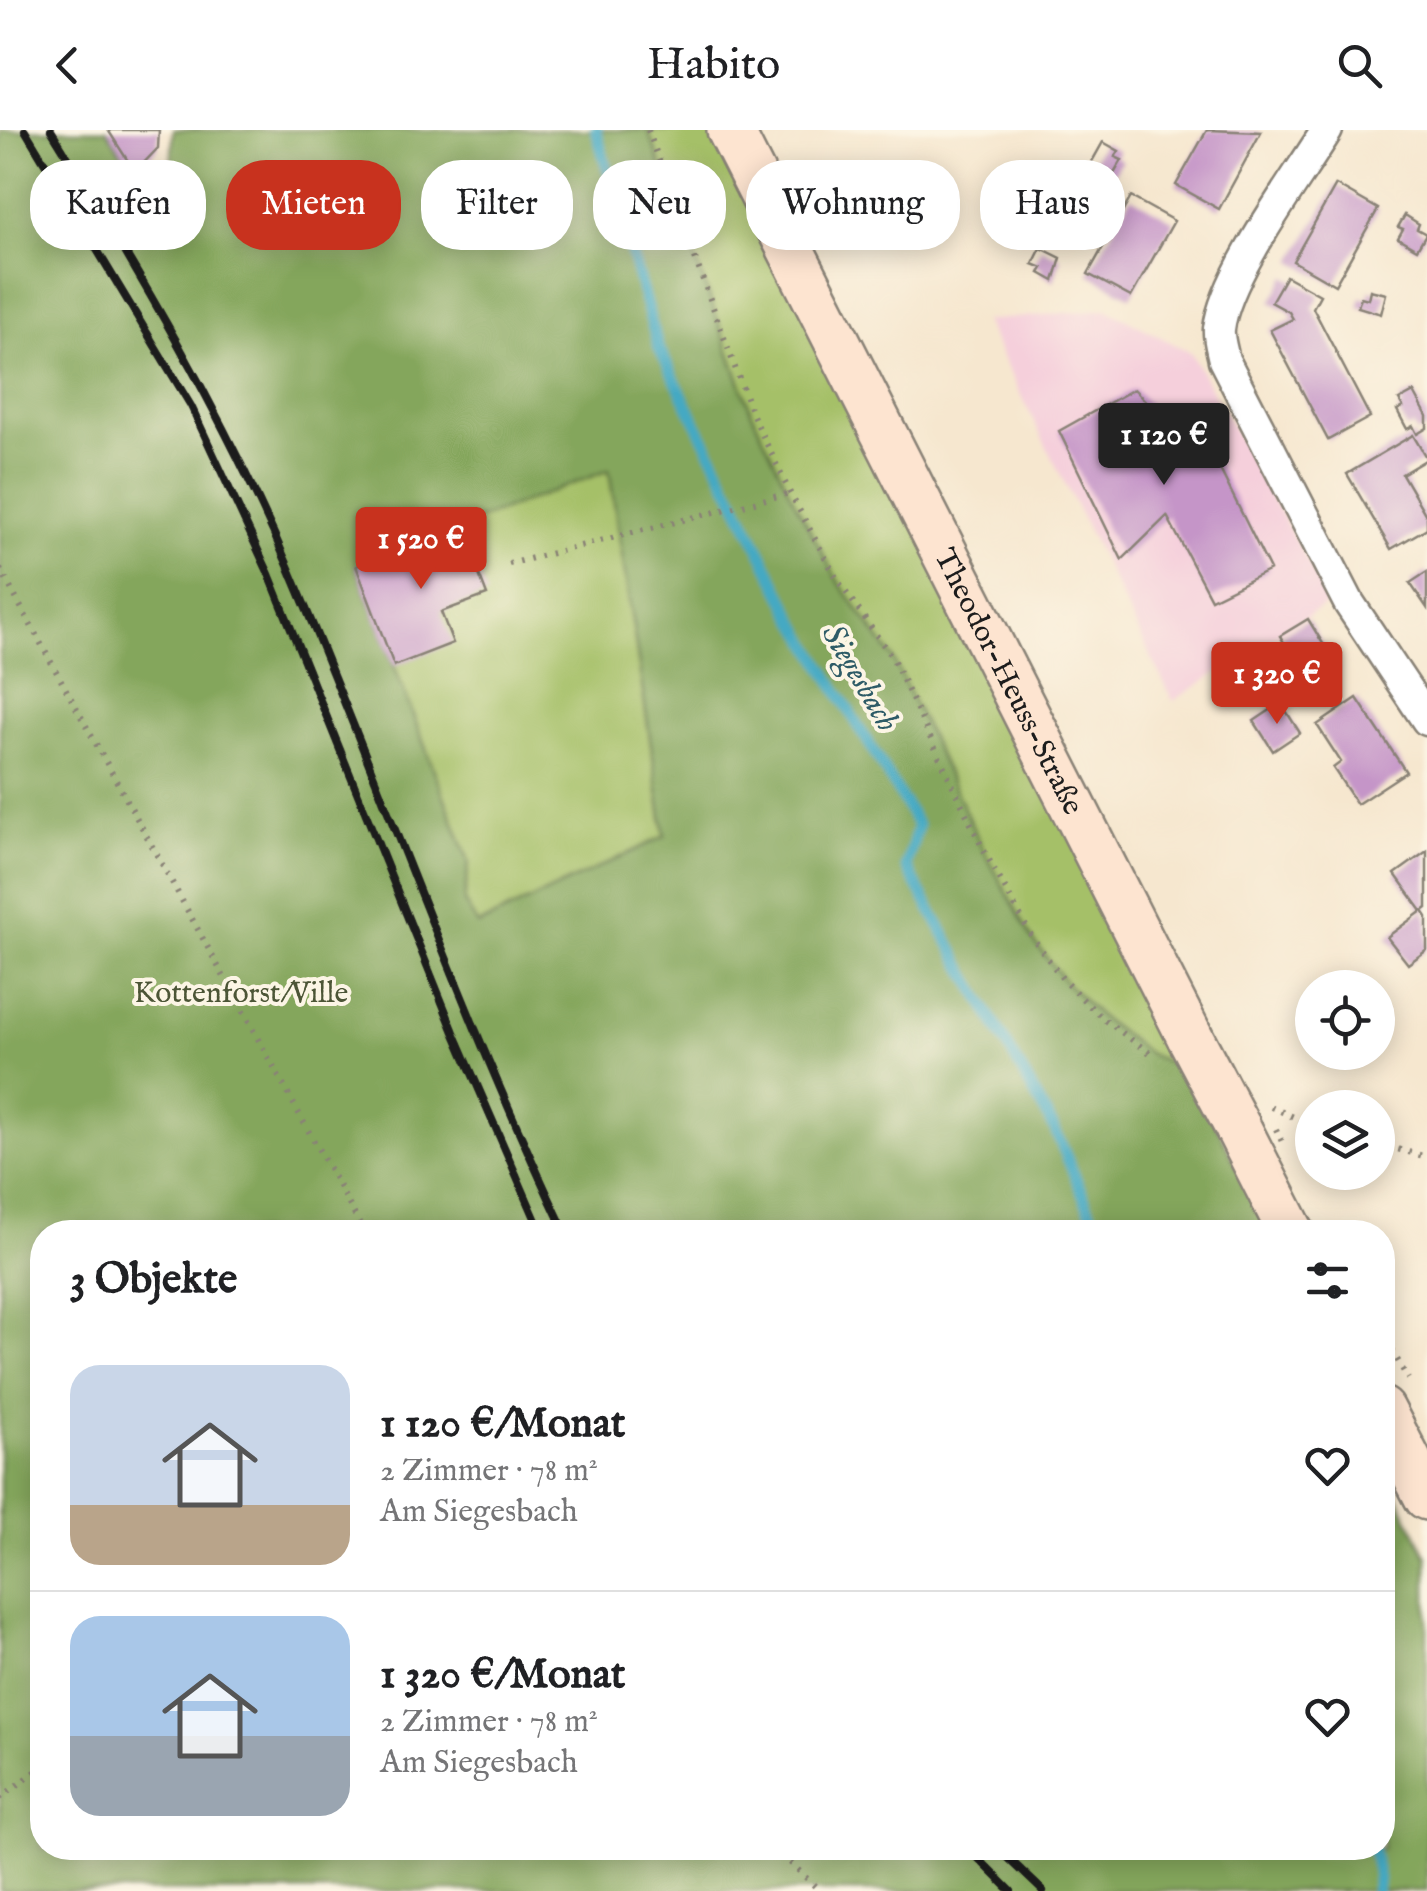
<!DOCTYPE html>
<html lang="de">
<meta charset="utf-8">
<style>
body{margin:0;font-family:"IM FELL English",serif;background:#f6f6f6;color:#202124;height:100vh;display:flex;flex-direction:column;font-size:38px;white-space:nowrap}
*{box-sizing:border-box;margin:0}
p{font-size:32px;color:#757577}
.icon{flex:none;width:55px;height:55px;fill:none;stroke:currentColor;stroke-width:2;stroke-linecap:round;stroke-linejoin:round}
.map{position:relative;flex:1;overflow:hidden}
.details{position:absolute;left:30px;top:1090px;width:1365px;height:640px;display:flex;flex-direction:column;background:#fff;border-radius:40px;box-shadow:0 5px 25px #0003}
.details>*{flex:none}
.hud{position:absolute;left:30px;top:30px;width:1368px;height:90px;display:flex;gap:20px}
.controls{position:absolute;left:1295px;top:840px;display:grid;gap:20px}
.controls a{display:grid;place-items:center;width:100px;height:100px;border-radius:50%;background:#fff;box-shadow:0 5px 25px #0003;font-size:50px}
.price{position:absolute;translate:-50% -85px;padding:0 22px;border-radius:10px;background:#c8321e;color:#fff;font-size:32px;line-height:65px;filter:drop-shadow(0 2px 5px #0008)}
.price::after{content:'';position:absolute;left:50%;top:60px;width:30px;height:22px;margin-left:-15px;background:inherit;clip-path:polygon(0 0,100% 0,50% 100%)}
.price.active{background:#222;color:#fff}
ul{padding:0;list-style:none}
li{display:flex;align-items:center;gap:30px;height:250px;padding:0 40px}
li+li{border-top:2px solid #e0e0e0}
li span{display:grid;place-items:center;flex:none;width:280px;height:200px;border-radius:30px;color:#555}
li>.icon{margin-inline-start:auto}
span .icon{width:120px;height:120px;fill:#fffc;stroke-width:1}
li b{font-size:42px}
h2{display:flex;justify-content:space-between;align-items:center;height:120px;padding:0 40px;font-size:42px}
.tag{padding:0 35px;border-radius:40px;background:#fff;box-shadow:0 5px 25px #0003;font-size:35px;line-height:90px}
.tag.active{background:#c8321e;color:#fff}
header{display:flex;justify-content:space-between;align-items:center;height:130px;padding:0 40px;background:#fff;font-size:45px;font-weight:600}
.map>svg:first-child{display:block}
.built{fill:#f5cfdb}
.green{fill:#a5c067;stroke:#606e42;stroke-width:2.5}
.forest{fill:#84a65c;stroke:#50613c;stroke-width:2.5;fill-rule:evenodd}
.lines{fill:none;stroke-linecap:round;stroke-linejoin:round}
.stream{stroke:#44a9c3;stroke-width:11}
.building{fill:#c595c8}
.street-casing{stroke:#898276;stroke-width:35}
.secondary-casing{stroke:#898276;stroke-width:50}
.path{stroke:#898276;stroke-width:6;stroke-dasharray:2.5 8;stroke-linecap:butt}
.street{stroke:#fff;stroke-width:30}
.secondary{stroke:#fde4d0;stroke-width:45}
.rail{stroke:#1c1c1c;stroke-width:8}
.secondary-bridge-casing{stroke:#898276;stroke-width:50;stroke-linecap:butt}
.path-bridge{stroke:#898276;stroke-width:6;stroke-dasharray:2.5 8;stroke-linecap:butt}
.secondary-bridge{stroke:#fde4d0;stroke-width:45}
.labels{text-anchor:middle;stroke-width:8;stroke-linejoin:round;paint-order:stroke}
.street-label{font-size:30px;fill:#1c1c1c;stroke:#fcf5e5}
.park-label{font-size:30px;fill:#4c5536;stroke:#fcf5e5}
.water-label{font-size:32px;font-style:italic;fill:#2e5b67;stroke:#fcf5e5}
</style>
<header><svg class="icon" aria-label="back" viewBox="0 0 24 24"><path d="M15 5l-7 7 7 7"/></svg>Habito<svg class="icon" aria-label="search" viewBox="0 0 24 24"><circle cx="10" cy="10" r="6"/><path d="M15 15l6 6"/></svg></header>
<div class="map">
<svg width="1427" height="1761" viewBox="0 0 1427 1761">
<rect width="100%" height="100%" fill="#fcf5e5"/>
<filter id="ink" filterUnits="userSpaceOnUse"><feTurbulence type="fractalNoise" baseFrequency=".01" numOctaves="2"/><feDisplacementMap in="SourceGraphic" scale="20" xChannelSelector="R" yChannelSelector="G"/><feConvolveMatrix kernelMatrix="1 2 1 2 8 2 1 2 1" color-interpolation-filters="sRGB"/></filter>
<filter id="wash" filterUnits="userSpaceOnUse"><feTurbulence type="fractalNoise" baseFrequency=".0048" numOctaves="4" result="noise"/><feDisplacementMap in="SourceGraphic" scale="40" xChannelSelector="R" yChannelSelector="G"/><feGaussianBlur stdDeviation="2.25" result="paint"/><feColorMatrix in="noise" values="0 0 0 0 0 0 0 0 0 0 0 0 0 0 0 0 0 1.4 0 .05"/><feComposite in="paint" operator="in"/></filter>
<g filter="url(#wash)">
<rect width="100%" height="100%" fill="#f6e7cf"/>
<!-- built -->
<polygon class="built" points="1107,179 1191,223 1330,472 1173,571 984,191"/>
<!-- green -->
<g class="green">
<polygon points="648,0 730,0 1190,942 1149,924 1102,889 1065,852 1031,807 982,717 892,527 838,451 790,363 751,281"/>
<polygon points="609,339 665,707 477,795 464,772 469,732 356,436"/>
</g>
<!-- forest -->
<path class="forest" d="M0,0h107l45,73 18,-17 3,-56h475l103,281 39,82 48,88 54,76 90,190 49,90 34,45 37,37 47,35 41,18 79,160h-1227v616h1340l1,-382 44,91v334h-1427zM609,340l56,366 -187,89 -14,-23 5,-40 -113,-296z"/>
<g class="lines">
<!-- stream -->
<g class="stream">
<polyline points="596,0 658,216 794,488 918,696 906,736 1055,1000 1099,1102"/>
<polyline points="1372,1718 1378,1745 1376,1761"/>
</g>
</g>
<g id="blocks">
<!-- building -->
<g class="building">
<polygon points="108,0 159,0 158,18 135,42"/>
<polygon points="1207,0 1261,2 1219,79 1176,55"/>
<polygon points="1103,12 1119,21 1115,27 1122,30 1111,49 1105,45 1101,54 1085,44"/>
<polygon points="1336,55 1378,79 1335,155 1293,131"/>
<polygon points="1131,67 1174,91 1131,167 1088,144"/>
<polygon points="1405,85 1419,94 1417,99 1426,104 1417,119 1398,108 1403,99 1398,97"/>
<polygon points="1041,118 1061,128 1054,151 1040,143 1043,138 1033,134"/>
<polygon points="1286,146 1320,165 1313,178 1370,287 1328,310 1270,200 1293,189 1289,182 1271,172"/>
<polygon points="1370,160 1386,164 1381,184 1358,177 1361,167 1368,169"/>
<polygon points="1134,259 1170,296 1189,277 1270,440 1211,469 1167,386 1122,430 1059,301"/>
<polygon points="1414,262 1427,286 1427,298 1417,304 1413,296 1407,299 1397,280 1403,277 1399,270"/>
<polygon points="1413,305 1427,329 1402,344 1427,387 1427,398 1391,419 1347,344"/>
<polygon points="460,395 487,465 441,482 453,513 394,536 356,436"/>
<polygon points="1427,442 1427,478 1410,453"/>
<polygon points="1308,489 1339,540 1289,571 1266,533 1288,519 1280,506"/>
<polygon points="1357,568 1406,642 1357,674 1333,638 1341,632 1317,595"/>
<polygon points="1281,573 1300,603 1273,621 1254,591"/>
<polygon points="1427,721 1427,778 1423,781 1427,787 1427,820 1408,834 1387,807 1422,781 1395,744"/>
</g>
</g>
</g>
<g filter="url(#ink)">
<use href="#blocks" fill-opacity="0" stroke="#898276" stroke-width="2.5"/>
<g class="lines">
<!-- street casing -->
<g class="street-casing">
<path id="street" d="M1327,0c-30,49 -102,145 -108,199 -1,9 3,21 5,31l125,243 78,117"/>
</g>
<!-- secondary casing -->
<g class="secondary-casing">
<g id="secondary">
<path id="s1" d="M730,0l460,907"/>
<polyline points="1237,996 1291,1102"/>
<polyline points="1382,1280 1427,1367"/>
</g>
</g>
<!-- path -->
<g class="path">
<polyline points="648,0 751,281 790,363 838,451 892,527 982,717 1032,807 1065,852 1102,888 1154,926"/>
<polyline points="509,434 790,363"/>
<polyline points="0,439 364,1102"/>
<polyline points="1271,977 1312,995"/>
<polyline points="1378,1014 1427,1027"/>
<polyline points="1382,1202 1408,1249"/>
<polyline points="0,1668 42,1637"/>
<polyline points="775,1718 820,1761"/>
</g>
<!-- street -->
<use href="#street" class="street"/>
<!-- secondary -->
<use href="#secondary" class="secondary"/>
<!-- rail -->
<g class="rail">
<polyline points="25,0 191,276 269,444 454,902 541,1102"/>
<path d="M51,0c88,142 172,284 238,438 94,221 173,448 276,664"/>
<polyline points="968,1718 1011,1761"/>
<polyline points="998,1718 1043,1761"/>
</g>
<!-- secondary-bridge casing -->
<g class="secondary-bridge-casing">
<polyline id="secondary-bridge" points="1190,907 1237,996"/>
</g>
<!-- path-bridge -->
<polyline class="path-bridge" points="1276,999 1284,1016"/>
<!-- secondary-bridge -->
<use href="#secondary-bridge" class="secondary-bridge"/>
</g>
</g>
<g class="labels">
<!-- street labels -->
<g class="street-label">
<text dy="10" stroke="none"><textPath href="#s1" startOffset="618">Theodor-Heuss-Straße</textPath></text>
</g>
<!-- park labels -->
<g class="park-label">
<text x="241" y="872">Kottenforst/Ville</text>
</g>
<!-- water labels -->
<g class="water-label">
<text transform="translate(861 547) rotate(59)" y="11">Siegesbach</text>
</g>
</g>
</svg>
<div class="controls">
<a><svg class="icon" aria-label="locate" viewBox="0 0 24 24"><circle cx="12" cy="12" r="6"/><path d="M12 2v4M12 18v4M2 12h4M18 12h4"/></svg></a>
<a><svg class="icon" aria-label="layers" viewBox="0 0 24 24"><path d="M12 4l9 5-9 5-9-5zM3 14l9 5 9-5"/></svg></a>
</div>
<b class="price active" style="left:1164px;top:358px">1 120 €</b>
<b class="price" style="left:421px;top:462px">1 520 €</b>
<b class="price" style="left:1277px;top:597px">1 320 €</b>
<div class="hud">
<a class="tag">Kaufen</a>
<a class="tag active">Mieten</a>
<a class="tag">Filter</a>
<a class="tag">Neu</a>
<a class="tag">Wohnung</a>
<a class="tag">Haus</a>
</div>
<section class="details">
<h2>3 Objekte<svg class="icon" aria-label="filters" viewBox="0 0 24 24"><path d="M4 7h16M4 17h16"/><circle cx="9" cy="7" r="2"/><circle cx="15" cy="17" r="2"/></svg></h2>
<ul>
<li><span style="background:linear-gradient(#c9d6e8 70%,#b9a48a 0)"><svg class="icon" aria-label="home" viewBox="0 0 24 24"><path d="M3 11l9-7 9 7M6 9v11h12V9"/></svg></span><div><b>1 120 €/Monat</b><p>2 Zimmer · 78 m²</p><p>Am Siegesbach</p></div><svg class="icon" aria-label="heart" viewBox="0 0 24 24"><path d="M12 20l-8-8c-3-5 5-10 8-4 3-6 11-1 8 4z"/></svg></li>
<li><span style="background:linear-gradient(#a9c7e8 60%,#9aa5b1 0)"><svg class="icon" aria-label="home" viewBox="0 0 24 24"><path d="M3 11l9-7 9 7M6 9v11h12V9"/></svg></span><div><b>1 320 €/Monat</b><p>2 Zimmer · 78 m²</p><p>Am Siegesbach</p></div><svg class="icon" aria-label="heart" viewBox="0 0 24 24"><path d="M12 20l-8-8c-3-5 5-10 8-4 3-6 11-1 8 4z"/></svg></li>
</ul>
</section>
</div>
